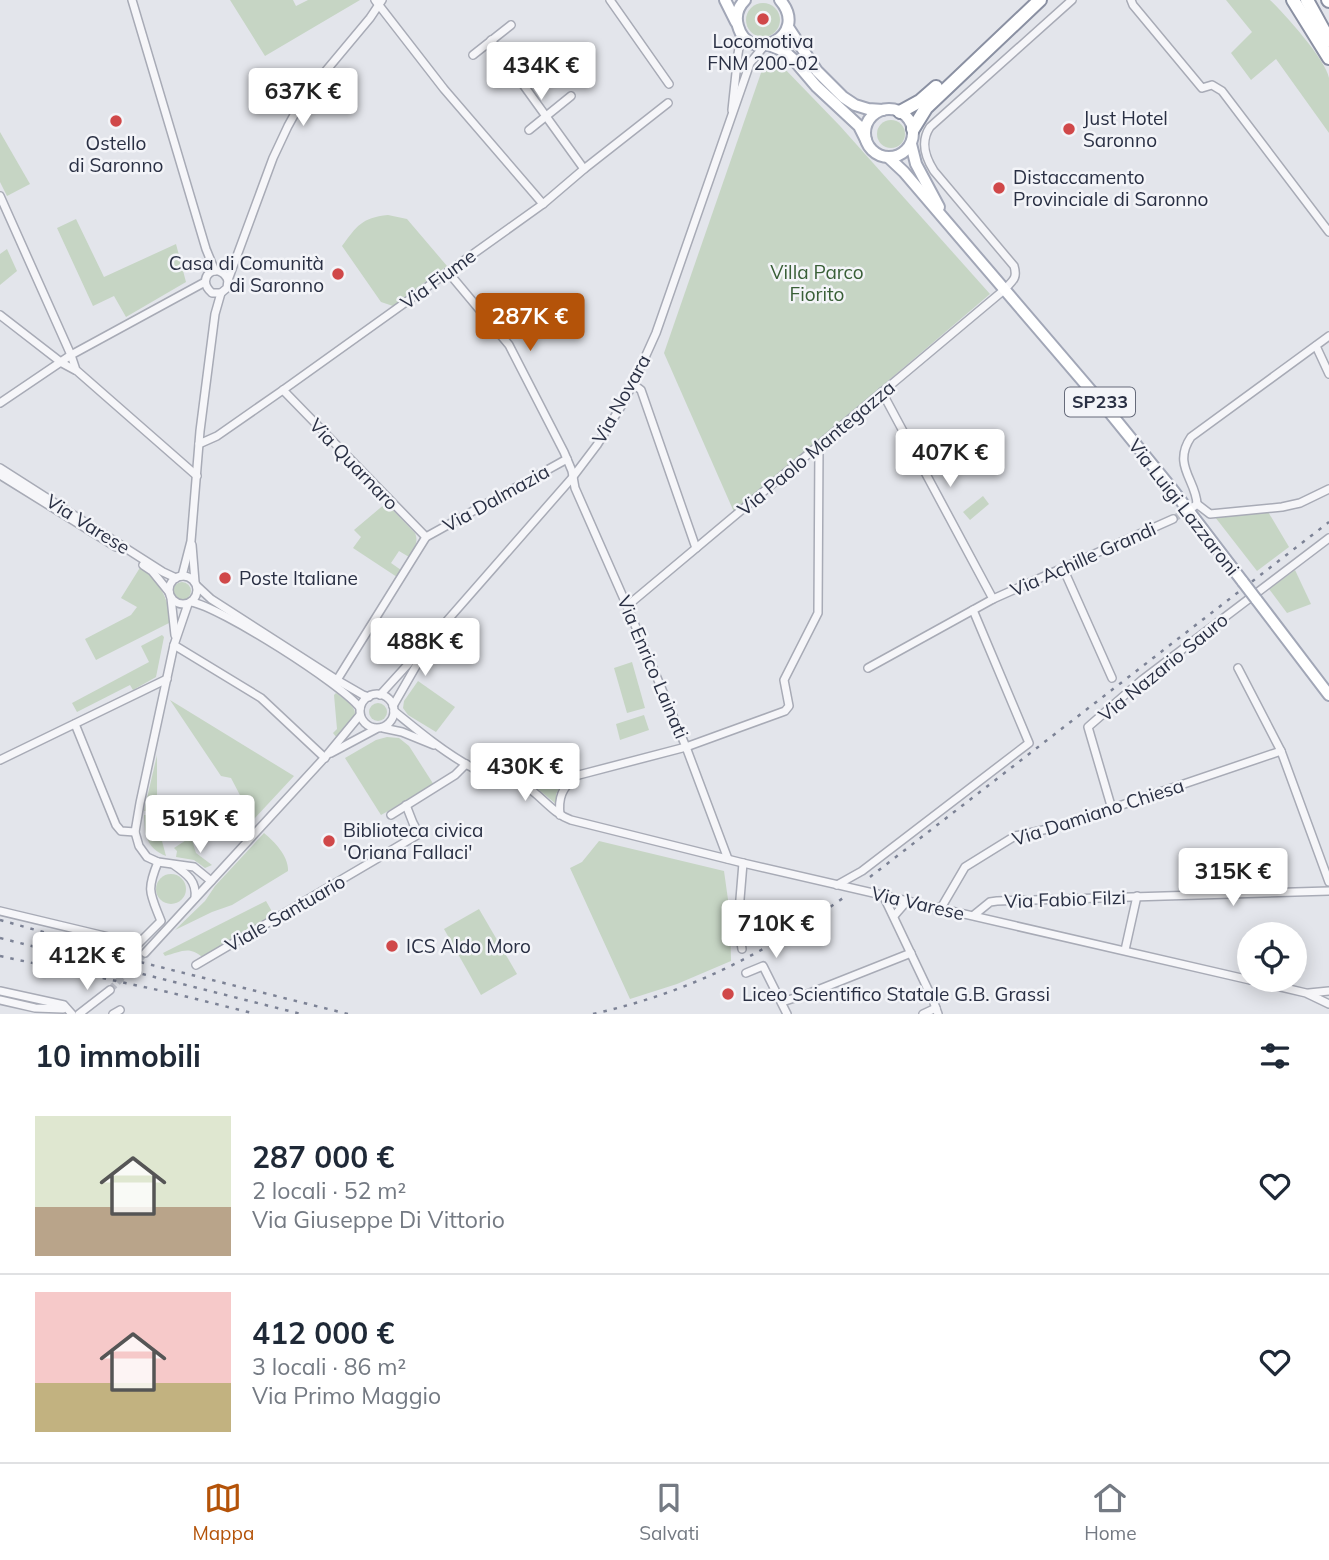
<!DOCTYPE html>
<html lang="it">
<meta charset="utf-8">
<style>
body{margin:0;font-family:Mulish,sans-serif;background:#f2f2f3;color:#1f2937;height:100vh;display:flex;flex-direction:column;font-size:26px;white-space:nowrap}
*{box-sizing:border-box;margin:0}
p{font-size:23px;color:#747a83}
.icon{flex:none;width:38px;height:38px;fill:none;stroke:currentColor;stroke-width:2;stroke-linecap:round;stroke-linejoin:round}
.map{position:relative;height:1014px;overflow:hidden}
.drawer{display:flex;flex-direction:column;background:#fff;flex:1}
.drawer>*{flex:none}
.tools{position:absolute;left:1237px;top:922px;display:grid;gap:14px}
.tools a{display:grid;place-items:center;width:70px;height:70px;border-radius:50%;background:#fff;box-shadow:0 4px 18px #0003;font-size:35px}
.price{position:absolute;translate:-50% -60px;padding:0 16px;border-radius:7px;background:#fff;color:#222;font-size:23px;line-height:46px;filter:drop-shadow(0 2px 4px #0008)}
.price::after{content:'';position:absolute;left:50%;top:42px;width:21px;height:16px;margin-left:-10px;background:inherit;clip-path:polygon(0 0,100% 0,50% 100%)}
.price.active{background:#b45309;color:#fff}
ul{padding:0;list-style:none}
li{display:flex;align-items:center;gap:21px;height:175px;padding:0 35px}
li+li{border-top:2px solid #e0e1e3}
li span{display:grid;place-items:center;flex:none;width:196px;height:140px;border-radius:0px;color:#555}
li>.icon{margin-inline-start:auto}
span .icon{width:84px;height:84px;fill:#fffc;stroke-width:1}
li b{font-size:30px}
h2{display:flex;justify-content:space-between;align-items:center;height:84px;padding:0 35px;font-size:30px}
.tabs{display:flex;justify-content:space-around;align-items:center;height:98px;border-top:2px solid #e0e1e3;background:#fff;font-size:19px;color:#747a83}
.tabs a{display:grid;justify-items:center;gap:4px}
.tabs .active{color:#b45309}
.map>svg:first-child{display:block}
.green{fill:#c6d5c4}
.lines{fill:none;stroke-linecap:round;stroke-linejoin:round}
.minor-tunnel{stroke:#bec1ca;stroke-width:7;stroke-dasharray:7 3.5;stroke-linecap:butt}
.minor-casing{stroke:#a8abb6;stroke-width:10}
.primary-casing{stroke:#a2a7b7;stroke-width:14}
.motorway-casing{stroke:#8a90a2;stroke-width:16}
.minor{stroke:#f6f6f9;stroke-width:7}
.primary{stroke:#fff;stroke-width:10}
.motorway{stroke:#fff;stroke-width:12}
.rail{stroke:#7c8295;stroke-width:2.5;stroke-dasharray:3.5 7;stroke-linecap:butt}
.primary-bridge-casing{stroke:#a2a7b7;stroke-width:14;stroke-linecap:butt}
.primary-bridge{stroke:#fff;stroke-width:10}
.poi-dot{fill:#d04849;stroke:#f3f4f8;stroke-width:2.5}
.labels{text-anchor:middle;stroke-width:5;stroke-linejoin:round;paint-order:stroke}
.shield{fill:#f3f4f8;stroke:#666b7a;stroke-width:2}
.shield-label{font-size:18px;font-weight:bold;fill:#2a3044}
.poi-label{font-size:19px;fill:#2a3044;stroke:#f3f4f8;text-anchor:start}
.park-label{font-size:19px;fill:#395f37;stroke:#f3f4f8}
.street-label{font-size:19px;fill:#2a3044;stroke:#f3f4f8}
</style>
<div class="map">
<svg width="1329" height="1014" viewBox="0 0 1329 1014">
<rect width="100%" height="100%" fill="#e3e5eb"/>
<!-- green -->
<g class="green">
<polygon points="230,0 293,0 296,6 308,0 360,0 265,56"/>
<path d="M1226,0h44c14,13 56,60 59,78 0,15 0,39 0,55l-53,-74 -25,21 -20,-27 21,-21z"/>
<circle cx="763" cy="20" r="17"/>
<polygon points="782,66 840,126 990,294 734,512 664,353 762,70"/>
<circle cx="891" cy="134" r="14"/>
<polygon points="0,132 30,184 7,196 0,182"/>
<path d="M388,215l19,4 40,47 -54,40 -12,-4 -39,-56c15,-20 19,-28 46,-31z"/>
<polygon points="76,219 104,277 176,244 186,282 126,317 114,296 93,306 57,228"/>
<polygon points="7,249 17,271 0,285 0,254"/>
<polygon points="983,496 989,504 970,520 963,512"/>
<path d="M386,503l29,30c4,9 -1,16 -6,24l-10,-6 -8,12 10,7 -4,7 -44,-29 8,-11 -7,-7z"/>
<polygon points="1267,510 1289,547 1257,571 1215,517"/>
<path d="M141,566c19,17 27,31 30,56l-75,38 -11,-21 46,-24 6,-8 -16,-9z"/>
<polygon points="1295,570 1311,604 1287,613 1269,589"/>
<circle cx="182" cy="591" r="9"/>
<polygon points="162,635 164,637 156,677 133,690 130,685 77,712 72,703 149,662 141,646"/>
<polygon points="632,662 645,708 627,713 614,668"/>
<polygon points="418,681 455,707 436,732 408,715 403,708 404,701"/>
<path d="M336,693c29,20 21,22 1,45l-4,-5 4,-4 -3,-34z"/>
<polygon points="170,700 294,776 253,820 231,778 221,776"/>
<circle cx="378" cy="712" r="9"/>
<polygon points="644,715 649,730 620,740 616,724"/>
<polygon points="387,737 399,738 409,746 434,785 381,815 345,758 376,740"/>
<polygon points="157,755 157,810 144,811"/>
<polygon points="562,783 556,794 556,804 532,784"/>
<path d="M144,815h11l11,41c-20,-8 -21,-21 -22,-41z"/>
<path d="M264,833c11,9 25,24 24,38l-56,34 -20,7 -37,18 30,-29 10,-15z"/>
<polygon points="191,837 196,853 212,865 205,868 194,860 176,857 177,851 174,848"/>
<polygon points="599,841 724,871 730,914 731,961 677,984 630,999 570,868 582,862"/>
<circle cx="171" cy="889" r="15"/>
<path d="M266,901l8,14 -71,43c-13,-13 -23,-6 -38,-2l-2,-3z"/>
<polygon points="479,909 517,974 481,995 444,929"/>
</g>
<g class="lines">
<!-- minor-tunnel -->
<g class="minor-tunnel">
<polyline points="1173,519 1192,508"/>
<polyline points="110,990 145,953"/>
</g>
<!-- minor casing -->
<g class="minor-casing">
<g id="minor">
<polyline points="132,0 206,249 215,271"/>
<polyline points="375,0 444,89 543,204"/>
<polyline points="610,0 669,84"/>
<polyline points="1131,0 1133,5 1202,88 1212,85 1222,91 1329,232"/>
<polyline points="491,40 584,169"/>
<polyline points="473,55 511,25"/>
<polyline points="732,110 738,54 741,35"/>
<polyline points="529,130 571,96"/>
<polyline points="0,196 71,355 76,370 197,476"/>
<polyline points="448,272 509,345 564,452 572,471 575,488 627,606 686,747 728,859"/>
<path d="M221,293h-9c-18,-15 6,-34 16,-13"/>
<polyline points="0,315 62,363 75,370"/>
<polyline points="1316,346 1329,374"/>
<polyline points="633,384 641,390 696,548"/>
<polyline points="283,390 426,537"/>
<polyline points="882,392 993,599"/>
<polyline points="0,403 71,355 205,282"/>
<polyline points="199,444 217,436 283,390 543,204 584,169 668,103"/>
<polyline points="0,468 163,572 176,578"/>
<polyline points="0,475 116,547"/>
<polyline points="1197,504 1210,514 1282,507 1300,503 1329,489"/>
<path d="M1192,508l5,-4c-1,-24 -25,-39 -6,-67l138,-101"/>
<polyline points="192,545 195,582"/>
<polyline points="143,565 152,571 169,592"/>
<polyline points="1063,568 1112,678"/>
<circle cx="183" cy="590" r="14"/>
<polyline points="182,576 191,541 200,431 215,314 221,293 227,288 228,280 273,158 288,126 304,97 370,18 382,0"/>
<polyline points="197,586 211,599 337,680 363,695 369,697"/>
<polyline points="171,598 175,635"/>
<path d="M191,602c28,4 152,83 169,106"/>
<polyline points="188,604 174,645 140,803 135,832 139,846 147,857 158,862 194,867 211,881"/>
<path d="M627,606l377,-316c8,-9 14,-11 10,-24l-80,-95c-9,-14 -14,-29 -4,-44l142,-127"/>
<polyline points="174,645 261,698 325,758"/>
<polyline points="868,668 993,599 1173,519"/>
<polyline points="1238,668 1281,751 1329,882"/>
<polyline points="337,680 426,537 567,459"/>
<circle cx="377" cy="711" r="17"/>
<polyline points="380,695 431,639 572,478 597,445 620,408 633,384 656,333 748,69 750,63 765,45"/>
<polyline points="393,706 424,652"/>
<path d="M394,711c23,19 52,43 79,57 16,8 34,8 51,17 17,10 28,28 47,35l172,43 507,117"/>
<polyline points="75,724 116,825 121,831 135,832"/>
<polyline points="383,728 402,732 434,745"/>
<polyline points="331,753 376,729"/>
<polyline points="0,760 167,679"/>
<polyline points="519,781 549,781 575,776 686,747 785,711 789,706 784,680 818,613 819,445"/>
<polyline points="1112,809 1088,727 1142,680 1329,538"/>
<polyline points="391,815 455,775 466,764"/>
<path d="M560,815c-2,-17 2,-27 15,-38"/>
<path d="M174,865c13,9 23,16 21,33"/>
<polyline points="837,885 862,871 1029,743 973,610"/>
<polyline points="883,895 933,1000 938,1014"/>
<polyline points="941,908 965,867 1015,836 1057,827 1281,751"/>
<path d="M0,911l138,33 23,-23c-11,-28 -15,-30 -3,-59"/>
<polyline points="974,915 990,902 997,901 1329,891"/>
<polyline points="894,916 907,901"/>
<polyline points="742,949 738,923 743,863"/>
<polyline points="1125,950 1137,896"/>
<polyline points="145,953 327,755 360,715"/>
<polyline points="196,965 419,834 413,823 406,805"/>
<polyline points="746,973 763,966 787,1014"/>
<polyline points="1251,980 1306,993 1329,1004"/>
<polyline points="0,991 64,1005 72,1014"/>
<polyline points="1309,993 1329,991"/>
<polyline points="0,1000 35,1008 63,1009"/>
<polyline points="782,1002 810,993 911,953"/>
<polyline points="79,1014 110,990"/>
<polyline points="113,1014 120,1010"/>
<polyline points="923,1014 936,1008"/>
</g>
</g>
<!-- primary casing -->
<g class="primary-casing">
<g id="primary">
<polyline points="725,0 736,22"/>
<path d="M745,0c-7,7 -10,16 -7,26 11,40 73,10 42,-26"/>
<polyline points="788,27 817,71 843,97 855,105 868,109 883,110"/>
<polyline points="769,45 784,51 793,59 816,86 859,126 866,140"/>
<circle cx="889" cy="133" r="24"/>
<polyline points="911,144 916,164 939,207"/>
<polyline points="888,157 904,172 1111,414 1172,489 1243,582"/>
<polyline points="1256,599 1329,695"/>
</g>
</g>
<!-- motorway casing -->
<g class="motorway-casing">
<g id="motorway">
<polyline points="1293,0 1329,58"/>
<polyline points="1307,0 1329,40"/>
<polyline points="1328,0 1329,1"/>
<polyline points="900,112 920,101 936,87"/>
<polyline points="913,129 926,108 1040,0"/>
</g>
</g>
<!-- minor -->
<use href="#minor" class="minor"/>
<!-- primary -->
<use href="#primary" class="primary"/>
<!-- motorway -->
<use href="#motorway" class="motorway"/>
<!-- rail -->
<g class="rail">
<polyline points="870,877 1329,522"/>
<polyline points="0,920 43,932 140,962 348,1014"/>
<polyline points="0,938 301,1014"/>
<polyline points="0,956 172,993 256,1014"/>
<path d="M593,1014c97,-22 169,-59 250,-116"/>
</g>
<!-- primary-bridge casing -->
<g class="primary-bridge-casing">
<polyline id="primary-bridge" points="1243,582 1256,599"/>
</g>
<!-- primary-bridge -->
<use href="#primary-bridge" class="primary-bridge"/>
</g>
<!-- markers -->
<g class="poi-dot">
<circle cx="763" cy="19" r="7"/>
<circle cx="116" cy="121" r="7"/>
<circle cx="1069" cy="129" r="7"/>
<circle cx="999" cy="188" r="7"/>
<circle cx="338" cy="274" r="7"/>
<circle cx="225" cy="578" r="7"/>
<circle cx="329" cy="841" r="7"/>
<circle cx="392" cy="946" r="7"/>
<circle cx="728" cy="994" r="7"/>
</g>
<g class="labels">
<!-- shield labels -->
<rect class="shield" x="1065" y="387.5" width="70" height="29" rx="5"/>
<g class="shield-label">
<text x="1100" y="408">SP233</text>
</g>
<!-- poi labels -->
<g class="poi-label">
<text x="763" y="48" text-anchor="middle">Locomotiva<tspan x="763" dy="22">FNM 200-02</tspan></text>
<text x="1083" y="125">Just Hotel<tspan x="1083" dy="22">Saronno</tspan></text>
<text x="116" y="150" text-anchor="middle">Ostello<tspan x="116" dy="22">di Saronno</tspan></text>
<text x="1013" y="184">Distaccamento<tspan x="1013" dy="22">Provinciale di Saronno</tspan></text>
<text x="324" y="270" text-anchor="end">Casa di Comunità<tspan x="324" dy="22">di Saronno</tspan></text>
<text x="239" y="585">Poste Italiane</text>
<text x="343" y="837">Biblioteca civica<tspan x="343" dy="22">'Oriana Fallaci'</tspan></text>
<text x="406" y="953">ICS Aldo Moro</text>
<text x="742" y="1001">Liceo Scientifico Statale G.B. Grassi</text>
</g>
<!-- park labels -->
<g class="park-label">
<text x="817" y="279">Villa Parco<tspan x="817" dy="22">Fiorito</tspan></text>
</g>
<!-- street labels -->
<g class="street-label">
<text transform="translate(438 279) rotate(-36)" y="7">Via Fiume</text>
<text transform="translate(621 399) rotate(-61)" y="7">Via Novara</text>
<text transform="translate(816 448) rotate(-40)" y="7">Via Paolo Mantegazza</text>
<text transform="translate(354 464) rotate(46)" y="7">Via Quarnaro</text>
<text transform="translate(496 498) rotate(-29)" y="7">Via Dalmazia</text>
<text transform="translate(1184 507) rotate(52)" y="7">Via Luigi Lazzaroni</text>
<text transform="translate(88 524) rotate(32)" y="7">Via Varese</text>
<text transform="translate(1083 559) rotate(-24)" y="7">Via Achille Grandi</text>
<text transform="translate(653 667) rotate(67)" y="7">Via Enrico Lainati</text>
<text transform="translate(1163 667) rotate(-39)" y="7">Via Nazario Sauro</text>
<text transform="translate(1098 812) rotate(-18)" y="7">Via Damiano Chiesa</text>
<text transform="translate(1065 899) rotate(-2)" y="7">Via Fabio Filzi</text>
<text transform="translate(918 903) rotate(13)" y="7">Via Varese</text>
<text transform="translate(285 913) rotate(-30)" y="7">Viale Santuario</text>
</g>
</g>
</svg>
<div class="tools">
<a><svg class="icon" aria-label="locate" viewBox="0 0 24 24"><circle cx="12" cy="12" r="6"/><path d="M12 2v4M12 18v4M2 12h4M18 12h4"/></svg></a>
</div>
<b class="price" style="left:541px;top:102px">434K €</b>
<b class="price" style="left:303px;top:128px">637K €</b>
<b class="price active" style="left:530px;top:353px">287K €</b>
<b class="price" style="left:950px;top:489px">407K €</b>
<b class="price" style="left:425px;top:678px">488K €</b>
<b class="price" style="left:525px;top:803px">430K €</b>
<b class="price" style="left:200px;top:855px">519K €</b>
<b class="price" style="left:1233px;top:908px">315K €</b>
<b class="price" style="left:776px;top:960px">710K €</b>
<b class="price" style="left:87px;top:992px">412K €</b>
</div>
<section class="drawer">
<h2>10 immobili<svg class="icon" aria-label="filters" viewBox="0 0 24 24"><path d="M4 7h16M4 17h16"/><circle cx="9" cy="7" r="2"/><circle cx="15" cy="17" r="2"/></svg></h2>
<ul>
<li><span style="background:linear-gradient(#dfe7d0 65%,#b9a48a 0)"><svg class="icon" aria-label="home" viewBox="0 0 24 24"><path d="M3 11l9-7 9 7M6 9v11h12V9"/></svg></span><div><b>287 000 €</b><p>2 locali · 52 m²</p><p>Via Giuseppe Di Vittorio</p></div><svg class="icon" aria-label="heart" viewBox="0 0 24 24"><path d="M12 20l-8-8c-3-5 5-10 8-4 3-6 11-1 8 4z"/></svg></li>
<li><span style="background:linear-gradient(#f6c9c9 65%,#c2b280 0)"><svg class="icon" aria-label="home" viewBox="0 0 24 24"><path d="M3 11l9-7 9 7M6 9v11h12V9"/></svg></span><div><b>412 000 €</b><p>3 locali · 86 m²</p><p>Via Primo Maggio</p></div><svg class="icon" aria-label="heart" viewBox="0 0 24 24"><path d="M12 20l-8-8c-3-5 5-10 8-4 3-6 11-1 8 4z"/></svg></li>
</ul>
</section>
<nav class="tabs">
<a class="active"><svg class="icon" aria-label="map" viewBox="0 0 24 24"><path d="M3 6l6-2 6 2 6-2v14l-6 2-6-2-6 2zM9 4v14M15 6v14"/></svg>Mappa</a>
<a><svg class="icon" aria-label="saved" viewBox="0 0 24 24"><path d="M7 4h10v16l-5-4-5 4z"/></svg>Salvati</a>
<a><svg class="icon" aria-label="home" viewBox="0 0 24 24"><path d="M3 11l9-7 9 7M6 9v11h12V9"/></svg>Home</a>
</nav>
